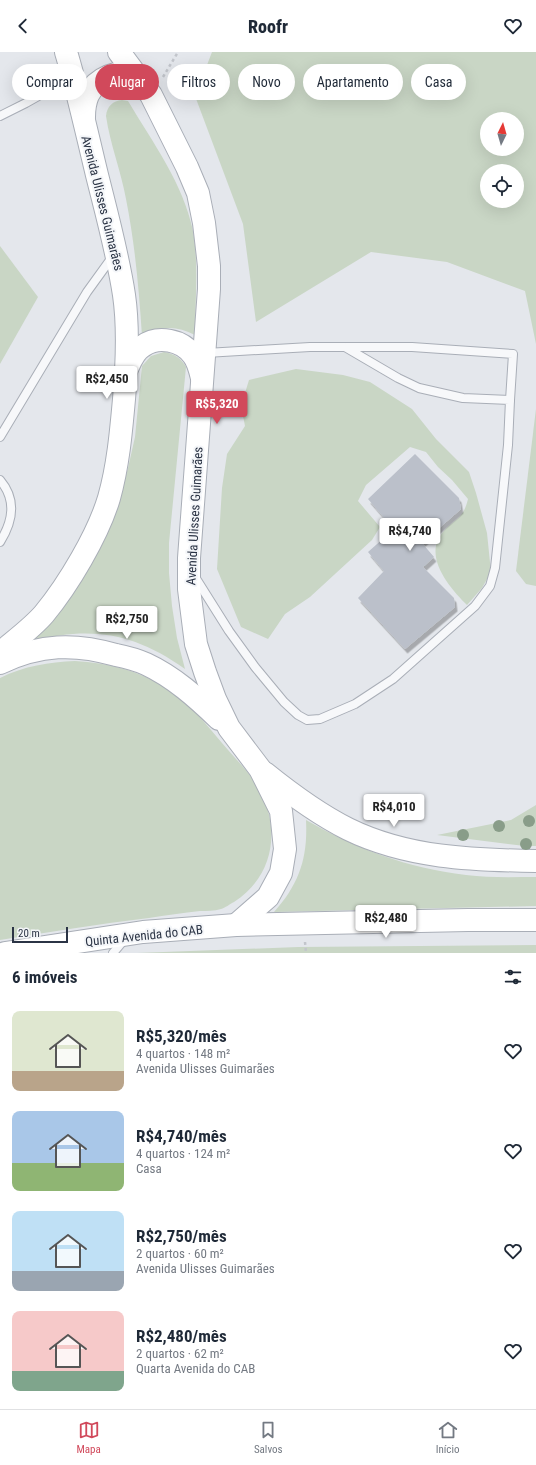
<!DOCTYPE html>
<html lang="pt">
<meta charset="utf-8">
<style>
body{margin:0;font-family:"Roboto Condensed",sans-serif;background:#f2f2f3;color:#1f2937;height:100vh;display:flex;flex-direction:column;font-size:15px;white-space:nowrap}
*{box-sizing:border-box;margin:0}
p{font-size:13px;color:#747a83}
.icon{flex:none;width:22px;height:22px;fill:none;stroke:currentColor;stroke-width:2;stroke-linecap:round;stroke-linejoin:round}
.map{position:relative;height:901px;overflow:hidden}
.panel{display:flex;flex-direction:column;background:#fff;flex:1}
.panel>*{flex:none}
.guide{position:absolute;left:12px;top:12px;width:512px;height:36px;display:flex;gap:8px}
.needle{width:26px;rotate:5deg}
.fabs{position:absolute;left:480px;top:60px;display:grid;gap:8px}
.fabs a{display:grid;place-items:center;width:44px;height:44px;border-radius:50%;background:#fff;box-shadow:0 4px 16px #0002;font-size:20px}
.scale{position:absolute;left:12px;bottom:10px;width:56px;box-sizing:border-box;padding-left:4px;border:2px solid #2b3445;border-top:0;font-size:11px;line-height:14px;white-space:nowrap;color:#2b3445;-webkit-text-stroke:3px #f4f6f9;paint-order:stroke}
.price{position:absolute;translate:-50% -34px;padding:0 9px;border-radius:4px;background:#fff;color:#222;font-size:13px;line-height:26px;filter:drop-shadow(0 1px 2px #0008)}
.price::after{content:'';position:absolute;left:50%;top:24px;width:12px;height:9px;margin-left:-6px;background:inherit;clip-path:polygon(0 0,100% 0,50% 100%)}
.price.active{background:#d1495b;color:#fff}
ul{padding:0;list-style:none}
li{display:flex;align-items:center;gap:12px;height:100px;padding:0 12px}
li span{display:grid;place-items:center;flex:none;width:112px;height:80px;border-radius:8px;color:#555}
li>.icon{margin-inline-start:auto}
span .icon{width:48px;height:48px;fill:#fffc;stroke-width:1}
li b{font-size:17px}
h2{display:flex;justify-content:space-between;align-items:center;height:48px;padding:0 12px;font-size:17px}
.chip{padding:0 14px;border-radius:18px;background:#fff;box-shadow:0 4px 16px #0002;font-size:14px;line-height:36px}
.chip.active{background:#d1495b;color:#fff}
header{display:flex;justify-content:space-between;align-items:center;height:52px;padding:0 12px;background:#fff;font-size:18px;font-weight:800}
.menu{display:flex;justify-content:space-around;align-items:center;height:56px;border-top:1px solid #e0e1e3;background:#fff;font-size:11px;color:#747a83}
.menu a{display:grid;justify-items:center;gap:2px}
.menu .active{color:#d1495b}
.map>svg:first-child{display:block}
.green{fill:#c9d6c5;fill-rule:evenodd}
.building{fill:#bbc0ca;filter:url(#shadow)}
.lines{fill:none;stroke-linecap:round;stroke-linejoin:round}
.service-casing{stroke:#a9aeb7;stroke-width:10}
.secondary-casing{stroke:#a9aeb7;stroke-width:24}
.path{stroke:#c2c5cb;stroke-width:2.5;stroke-dasharray:3 3;stroke-linecap:butt}
.service{stroke:#f7f8fa;stroke-width:8}
.secondary{stroke:#fff;stroke-width:22}
.tree{fill:#899d89}
.labels{text-anchor:middle;stroke-width:4;stroke-linejoin:round;paint-order:stroke}
.street-label{font-size:13px;fill:#2b3445;stroke:#f4f6f9}
</style>
<header><svg class="icon" aria-label="back" viewBox="0 0 24 24"><path d="M15 5l-7 7 7 7"/></svg>Roofr<svg class="icon" aria-label="heart" viewBox="0 0 24 24"><path d="M12 20l-8-8c-3-5 5-10 8-4 3-6 11-1 8 4z"/></svg></header>
<div class="map">
<svg width="536" height="901" viewBox="0 0 536 901">
<defs>
<filter id="shadow"><feDropShadow dx="2.5" dy="4.5" stdDeviation="0" flood-color="#0004"/></filter>
</defs>
<rect width="100%" height="100%" fill="#e4e7ec"/>
<!-- green -->
<g class="green">
<path d="M212,0h324v292l-11,-53 -78,-29 -76,-10 -115,70 -13,-98 -48,-128zM487,67h30v30h-30zM487,119h30v30h-30z"/>
<path d="M122,48l6,1c25,42 55,82 65,130 6,34 2,70 2,104 -19,-10 -35,-9 -53,1 -3,-46 -7,-92 -16,-137 -5,-28 -16,-55 -20,-83 1,-10 7,-15 16,-16z"/>
<polygon points="0,194 38,245 0,312"/>
<path d="M164,300c11,2 17,6 22,15l-17,176v30l3,33 5,32 8,31c-51,-36 -93,-43 -153,-28l15,-15 73,-130 8,-28 7,-31 7,-71 9,-10z"/>
<path d="M296,317l47,6 27,7 42,27 24,30 33,33 7,21 11,40 4,39 -9,16 -15,17c-17,-17 -45,-49 -24,-73 12,-14 20,-12 25,-33l-16,-19 -14,-13 -12,-15 -16,-5 -44,38 -8,16 22,26 -8,13 -62,57 -25,17 -17,25 -27,-12 -24,-58 5,-81 5,-34 18,-28 -4,-20 8,-26z"/>
<polygon points="536,357 536,534 526,532 516,519"/>
<path d="M75,609c33,2 63,9 91,27 23,14 39,35 56,55 10,12 27,29 35,42 24,40 19,90 -23,117 -4,2 -9,6 -13,7 -7,2 -14,2 -21,2 -17,2 -34,4 -51,7 -50,6 -99,14 -149,22v-262c24,-12 49,-16 75,-17z"/>
<polygon points="536,753 536,794 525,794 437,783 511,768"/>
<path d="M306,768c51,29 101,48 160,55 23,3 47,2 70,2v29l-262,6c25,-28 34,-54 32,-92z"/>
<polygon points="536,893 536,901 137,901 298,895"/>
</g>
<!-- building -->
<polygon class="building" points="415,402 459,446 461,457 422,491 434,505 423,515 454,546 455,555 405,597 358,546 384,519 368,500 394,477 368,447"/>
<g class="lines">
<!-- service casing -->
<g class="service-casing">
<g id="service">
<polyline points="0,64 26,51 72,25"/>
<polyline points="346,295 412,295 513,302 510,348"/>
<polyline points="0,385 87,240 113,204"/>
<path d="M0,428c17,20 13,41 0,62"/>
<polyline points="195,525 229,579 255,615 284,650 298,663 307,668 320,667 355,652 393,627 475,554 490,534 495,516 508,393 510,348 463,346 419,336 398,326 345,295 310,295 206,301"/>
<polyline points="113,901 124,888"/>
</g>
</g>
<!-- secondary casing -->
<g class="secondary-casing">
<g id="secondary">
<polyline points="119,0 151,43 187,115 198,141 204,171 209,214 209,237 189,506 189,537 196,592 205,620 215,647 229,676 260,717 281,759 285,797 281,821 268,845 236,873"/>
<path d="M84,65c0,-7 1,-15 4,-22 8,-16 31,-29 48,-16 2,1 4,5 6,7"/>
<path d="M127,317c4,-9 7,-18 16,-23 15,-11 39,-6 50,9 5,6 7,15 9,23"/>
<path d="M0,601c14,-12 32,-25 44,-39 24,-29 54,-79 65,-116 9,-32 12,-65 15,-99 3,-34 5,-70 0,-104 -6,-40 -17,-80 -27,-120 -10,-41 -19,-83 -31,-123"/>
<path d="M0,611c40,-19 75,-20 116,-8 10,2 21,5 30,9 28,13 51,34 73,55"/>
<path d="M265,721c26,21 53,41 83,56 59,29 124,31 188,32"/>
<polyline points="5,901 143,880 236,873 468,868 536,868"/>
</g>
</g>
<!-- path -->
<g class="path">
<polyline points="163,25 178,0"/>
<polyline points="305,890 306,901"/>
</g>
<!-- service -->
<use href="#service" class="service"/>
<!-- secondary -->
<use href="#secondary" class="secondary"/>
</g>
<!-- trees -->
<g class="tree">
<circle cx="529" cy="769" r="6"/>
<circle cx="499" cy="774" r="6"/>
<circle cx="463" cy="783" r="6"/>
<circle cx="526" cy="792" r="6"/>
</g>
<g class="labels">
<!-- street labels -->
<g class="street-label">
<text transform="translate(103 151) rotate(76)" y="5">Avenida Ulisses Guimarães</text>
<text transform="translate(194 464) rotate(-87)" y="5">Avenida Ulisses Guimarães</text>
<text transform="translate(144 883) rotate(-6)" y="5">Quinta Avenida do CAB</text>
</g>
</g>
</svg>
<div class="fabs">
<a><svg class="needle" viewBox="-14 -14 28 28"><path d="M0-13l5 13h-10z" fill="#e53935"/><path d="M0 13l5-13h-10z" fill="#747a83"/></svg></a>
<a><svg class="icon" aria-label="locate" viewBox="0 0 24 24"><circle cx="12" cy="12" r="6"/><path d="M12 2v4M12 18v4M2 12h4M18 12h4"/></svg></a>
</div>
<div class="scale">20 m</div>
<b class="price" style="left:107px;top:348px">R$2,450</b>
<b class="price active" style="left:217px;top:373px">R$5,320</b>
<b class="price" style="left:410px;top:500px">R$4,740</b>
<b class="price" style="left:127px;top:588px">R$2,750</b>
<b class="price" style="left:394px;top:776px">R$4,010</b>
<b class="price" style="left:386px;top:887px">R$2,480</b>
<div class="guide">
<a class="chip">Comprar</a>
<a class="chip active">Alugar</a>
<a class="chip">Filtros</a>
<a class="chip">Novo</a>
<a class="chip">Apartamento</a>
<a class="chip">Casa</a>
</div>
</div>
<section class="panel">
<h2>6 imóveis<svg class="icon" aria-label="filters" viewBox="0 0 24 24"><path d="M4 7h16M4 17h16"/><circle cx="9" cy="7" r="2"/><circle cx="15" cy="17" r="2"/></svg></h2>
<ul>
<li><span style="background:linear-gradient(#dfe7d0 75%,#b9a48a 0)"><svg class="icon" aria-label="home" viewBox="0 0 24 24"><path d="M3 11l9-7 9 7M6 9v11h12V9"/></svg></span><div><b>R$5,320/mês</b><p>4 quartos · 148 m²</p><p>Avenida Ulisses Guimarães</p></div><svg class="icon" aria-label="heart" viewBox="0 0 24 24"><path d="M12 20l-8-8c-3-5 5-10 8-4 3-6 11-1 8 4z"/></svg></li>
<li><span style="background:linear-gradient(#a9c7e8 65%,#8fb573 0)"><svg class="icon" aria-label="home" viewBox="0 0 24 24"><path d="M3 11l9-7 9 7M6 9v11h12V9"/></svg></span><div><b>R$4,740/mês</b><p>4 quartos · 124 m²</p><p>Casa</p></div><svg class="icon" aria-label="heart" viewBox="0 0 24 24"><path d="M12 20l-8-8c-3-5 5-10 8-4 3-6 11-1 8 4z"/></svg></li>
<li><span style="background:linear-gradient(#bfe0f5 75%,#9aa5b1 0)"><svg class="icon" aria-label="home" viewBox="0 0 24 24"><path d="M3 11l9-7 9 7M6 9v11h12V9"/></svg></span><div><b>R$2,750/mês</b><p>2 quartos · 60 m²</p><p>Avenida Ulisses Guimarães</p></div><svg class="icon" aria-label="heart" viewBox="0 0 24 24"><path d="M12 20l-8-8c-3-5 5-10 8-4 3-6 11-1 8 4z"/></svg></li>
<li><span style="background:linear-gradient(#f6c9c9 75%,#7fa58c 0)"><svg class="icon" aria-label="home" viewBox="0 0 24 24"><path d="M3 11l9-7 9 7M6 9v11h12V9"/></svg></span><div><b>R$2,480/mês</b><p>2 quartos · 62 m²</p><p>Quarta Avenida do CAB</p></div><svg class="icon" aria-label="heart" viewBox="0 0 24 24"><path d="M12 20l-8-8c-3-5 5-10 8-4 3-6 11-1 8 4z"/></svg></li>
</ul>
</section>
<nav class="menu">
<a class="active"><svg class="icon" aria-label="map" viewBox="0 0 24 24"><path d="M3 6l6-2 6 2 6-2v14l-6 2-6-2-6 2zM9 4v14M15 6v14"/></svg>Mapa</a>
<a><svg class="icon" aria-label="saved" viewBox="0 0 24 24"><path d="M7 4h10v16l-5-4-5 4z"/></svg>Salvos</a>
<a><svg class="icon" aria-label="home" viewBox="0 0 24 24"><path d="M3 11l9-7 9 7M6 9v11h12V9"/></svg>Início</a>
</nav>
